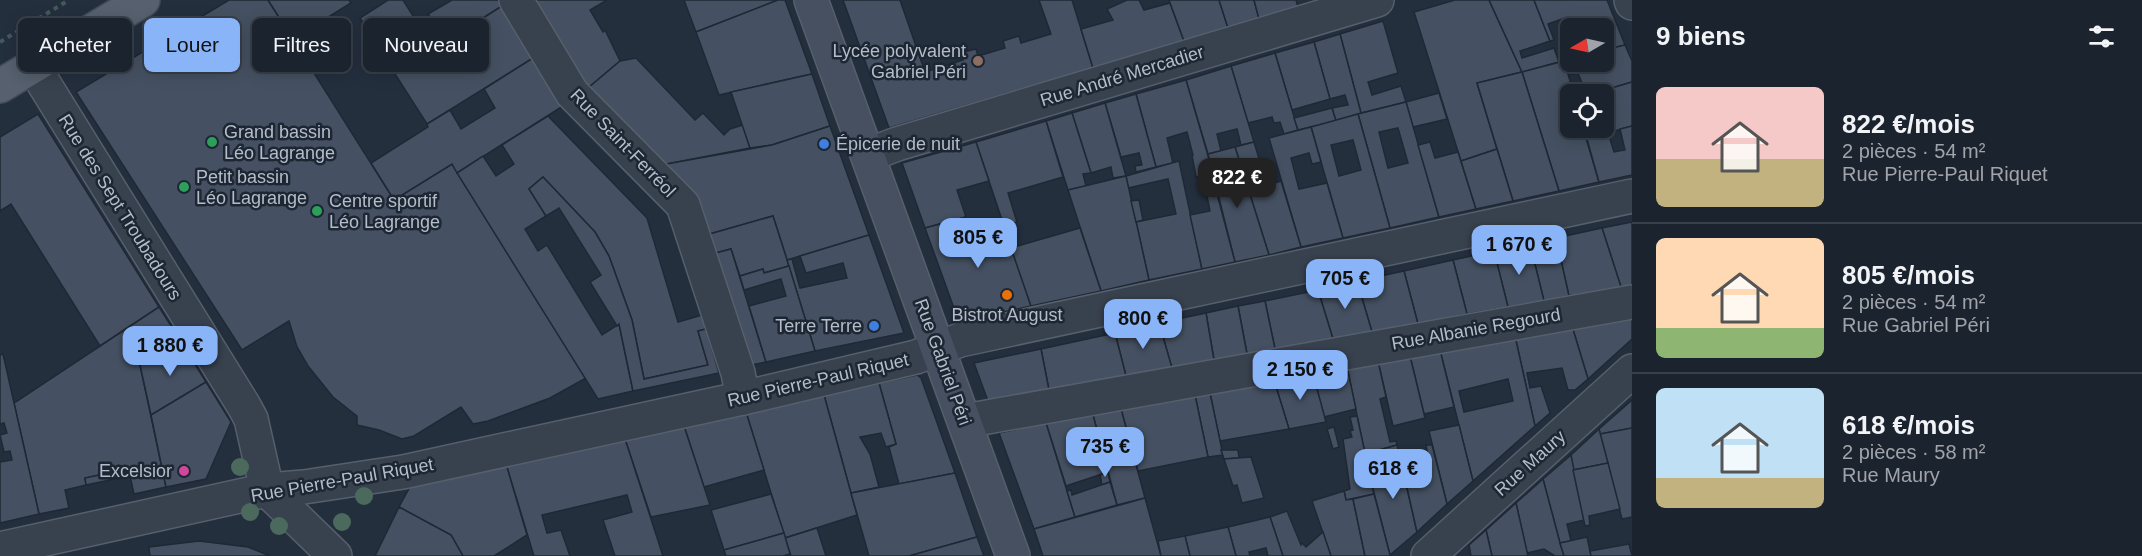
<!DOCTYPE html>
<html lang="fr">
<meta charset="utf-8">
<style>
body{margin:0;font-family:Arial,sans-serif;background:#282f3a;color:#f1f3f6;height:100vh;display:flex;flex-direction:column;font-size:22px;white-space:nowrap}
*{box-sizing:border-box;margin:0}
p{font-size:20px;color:#a0a4aa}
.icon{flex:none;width:33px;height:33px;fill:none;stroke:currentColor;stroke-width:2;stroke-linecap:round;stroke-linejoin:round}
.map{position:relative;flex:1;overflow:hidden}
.sheet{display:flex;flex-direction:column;background:#1b232e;width:510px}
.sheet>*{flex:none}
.guide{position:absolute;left:18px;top:18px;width:570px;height:54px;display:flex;gap:12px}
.needle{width:39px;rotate:261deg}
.controls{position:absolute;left:1560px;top:18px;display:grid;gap:12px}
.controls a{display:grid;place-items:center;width:54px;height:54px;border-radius:9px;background:#1b232e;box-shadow:0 3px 15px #0003,0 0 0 2px #39404a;font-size:30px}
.price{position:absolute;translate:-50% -51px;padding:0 14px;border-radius:12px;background:#8ab4f8;color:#111;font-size:20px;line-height:39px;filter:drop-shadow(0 2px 3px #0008)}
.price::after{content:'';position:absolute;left:50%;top:36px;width:18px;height:14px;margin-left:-9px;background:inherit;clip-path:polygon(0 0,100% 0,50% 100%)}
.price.current{background:#222;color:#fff}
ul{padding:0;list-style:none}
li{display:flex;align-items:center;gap:18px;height:150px;padding:0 24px}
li+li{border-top:2px solid #39404a}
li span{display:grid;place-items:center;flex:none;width:168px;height:120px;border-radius:9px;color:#555}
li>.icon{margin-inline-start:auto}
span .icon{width:72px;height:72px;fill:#fffc;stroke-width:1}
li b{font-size:26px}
h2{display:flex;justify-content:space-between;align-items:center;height:72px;padding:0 24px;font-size:26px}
.pill{padding:0 21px;border-radius:9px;background:#1b232e;box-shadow:0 3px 15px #0003,0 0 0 2px #39404a;font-size:21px;line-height:54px}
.pill.current{background:#8ab4f8;color:#111}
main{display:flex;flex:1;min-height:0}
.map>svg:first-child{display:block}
.building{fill:#455162;stroke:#1f2835;stroke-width:1.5;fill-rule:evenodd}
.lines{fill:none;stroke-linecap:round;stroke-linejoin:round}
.street-casing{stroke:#565f6c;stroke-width:36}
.secondary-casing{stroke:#565f6c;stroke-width:36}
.primary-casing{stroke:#414a57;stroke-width:36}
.path{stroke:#44595c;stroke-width:4;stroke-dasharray:4.5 4.5;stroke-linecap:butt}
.street{stroke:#38414e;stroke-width:33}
.secondary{stroke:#465061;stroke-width:33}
.primary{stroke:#56606e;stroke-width:33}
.tree{fill:#4b6a5d}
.education-dot{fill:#8d6e63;stroke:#1d2633;stroke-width:2}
.leisure-dot{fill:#2e9e5b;stroke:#1d2633;stroke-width:2}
.shop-dot{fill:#3f7fe0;stroke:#1d2633;stroke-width:2}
.food-dot{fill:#e8710a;stroke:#1d2633;stroke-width:2}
.hotel-dot{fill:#d1479c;stroke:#1d2633;stroke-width:2}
.labels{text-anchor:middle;stroke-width:5;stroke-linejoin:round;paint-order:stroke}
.poi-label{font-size:18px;fill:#b4bcc9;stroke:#1d2633;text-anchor:start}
.street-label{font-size:18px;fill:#b4bcc9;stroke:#1d2633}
</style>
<main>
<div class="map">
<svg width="1632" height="556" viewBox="0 0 1632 556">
<rect width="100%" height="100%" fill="#242f3e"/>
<!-- building -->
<g class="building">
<polygon points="229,0 268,0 394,200 452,164 586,378 550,398 488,421 473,424 461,407 414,436 402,439 379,430 357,425 357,416 333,397 308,366 297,347 289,321 242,350 76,92"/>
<polygon points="268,0 349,0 351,3 293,39"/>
<polygon points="388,0 403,0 417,22 378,46 360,18"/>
<polygon points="452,0 498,0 502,6 445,42 428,14"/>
<polygon points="532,0 607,0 590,10 603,32 605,30 620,61 588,88"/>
<polygon points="684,0 778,0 696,32"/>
<polygon points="778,0 785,0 812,74 719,95 696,32"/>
<polygon points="843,0 900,0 925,72 963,60 960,53 976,49 978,56 1005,48 1003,41 1019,36 1021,43 1051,34 1039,0 1072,0 1093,68 889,128"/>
<polygon points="1127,0 1139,0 1144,10 1170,3 1184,41 1093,68 1081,29 1113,20 1107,9"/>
<polygon points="1169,0 1219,0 1228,28 1184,41"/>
<polygon points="1219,0 1254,0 1259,19 1228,28"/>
<polygon points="1254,0 1296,0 1298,7 1259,19"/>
<polygon points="1455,0 1489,0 1522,72 1477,83 1497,149 1461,161 1414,12"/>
<polygon points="1489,0 1534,0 1550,41 1520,51 1522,58 1554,48 1559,62 1522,72"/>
<polygon points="1534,0 1607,0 1625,45 1604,50 1604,28 1570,28 1570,31 1565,18 1548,24 1554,40 1550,41"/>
<polygon points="502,6 533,58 427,124 395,74"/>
<polygon points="1383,21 1398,73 1368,82 1372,95 1401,86 1406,102 1361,113 1340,34"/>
<polygon points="1340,34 1361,113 1336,121 1332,108 1348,105 1345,95 1330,99 1314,42"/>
<polygon points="1314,42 1330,99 1292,110 1275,53"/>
<polygon points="1625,45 1632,61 1632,82 1592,94 1574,94 1572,88 1583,86 1578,73 1568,75 1564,61 1570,59 1570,62 1604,62 1604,50"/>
<polygon points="1275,53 1298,130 1284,134 1280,122 1274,123 1272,117 1248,123 1231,66"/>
<polygon points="533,58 563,106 457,173 452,164 394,200 371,163 428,127 427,124 450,110 461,129 495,108 484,89"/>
<polygon points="636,58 695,120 703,113 724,135 730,129 743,125 750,148 661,165 588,88 620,61"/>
<polygon points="1564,61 1574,94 1570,94 1570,128 1583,128 1599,182 1559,191 1522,72"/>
<polygon points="1231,66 1254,142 1241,145 1237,129 1217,134 1221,151 1208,154 1186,80"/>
<polygon points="1522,72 1559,191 1513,201 1477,83"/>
<polygon points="812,74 830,126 772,145 750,148 731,92"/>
<polygon points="1186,80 1213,173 1196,177 1192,155 1193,155 1187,132 1167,138 1173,163 1156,167 1136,94"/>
<polygon points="1632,82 1632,126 1587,139 1583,128 1604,128 1604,94 1592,94"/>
<polygon points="1439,93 1447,119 1413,127 1406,102"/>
<polygon points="1136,94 1156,167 1136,172 1135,166 1142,165 1139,153 1121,157 1105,103"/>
<path d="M1406,102l33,115 -49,11 -32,-114zM1398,128l10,35 -20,5 -9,-36z"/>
<polygon points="1105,103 1126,176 1113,178 1111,167 1091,173 1072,113"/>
<polygon points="1332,108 1336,121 1298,130 1294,118"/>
<polygon points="1072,113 1091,173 1083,174 1086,186 1068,190 1046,121"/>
<polygon points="38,114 159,307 100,346 11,204 0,211 0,137"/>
<path d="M1358,114l32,114 -47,10 -32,-111zM1353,140l8,30 -22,6 -8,-31z"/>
<polygon points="548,116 647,218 678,322 702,315 706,329 698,331 708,365 644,379 632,320 609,256 595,232 543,177 529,189 546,216 525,229 538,251 547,245 602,335 619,324 633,391 598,399 457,173 483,156 496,176 514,164 502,145"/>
<polygon points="1046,121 1063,177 1008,193 1017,222 1004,226 976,142"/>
<polygon points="830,126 869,235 787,260 773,216 706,235 661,165 772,145"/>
<polygon points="1632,126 1632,175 1599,182 1587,139 1608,133 1614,152 1625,150 1620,129"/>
<polygon points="1311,127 1321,162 1312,164 1309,153 1291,158 1299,189 1327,183 1343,238 1301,247 1269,138"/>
<polygon points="976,142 989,181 957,190 966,217 925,228 902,163"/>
<polygon points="1254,142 1267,185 1281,181 1301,247 1269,255 1235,147"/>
<polygon points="1430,142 1435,158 1458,152 1476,209 1439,217 1418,145"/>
<polygon points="1235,147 1241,166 1227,171 1233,191 1248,188 1269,255 1235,262 1208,154"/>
<polygon points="1497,149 1513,201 1476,209 1461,161"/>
<polygon points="1179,161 1202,269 1149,280 1136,222 1176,214 1168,179 1128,188 1126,176"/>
<polygon points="1126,176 1149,280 1101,291 1068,190"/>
<polygon points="543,177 595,232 609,256 632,320 644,379 708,365 698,331 706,329 719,373 633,391 619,324 617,326 590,282 601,275 559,208 546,216 529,189"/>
<polygon points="1216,190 1235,262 1202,269 1190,215 1210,211 1207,196 1210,195 1209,192"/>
<polygon points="1139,200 1143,220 1136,222 1131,201"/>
<polygon points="773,216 789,266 764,273 763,269 740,276 731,249 712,254 706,235"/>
<polygon points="966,217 969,229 1002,220 1031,306 959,322 925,228"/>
<polygon points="1632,222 1632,285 1621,287 1602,228"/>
<polygon points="1080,228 1101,291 1031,306 1011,248"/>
<polygon points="1602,228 1621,287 1569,296 1556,238"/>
<polygon points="869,235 904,333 815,351 787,260 792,259 800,288 847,278 843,263 806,273 800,256"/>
<polygon points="1556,238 1569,296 1544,301 1530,244"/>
<polygon points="1530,244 1544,301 1508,307 1494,251"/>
<polygon points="731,249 766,362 746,366 712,254"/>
<polygon points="1494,251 1508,307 1467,314 1453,260"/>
<polygon points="1453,260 1467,314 1418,324 1404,271"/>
<polygon points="789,266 815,351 766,362 749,306 786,296 781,279 744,290 740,276 763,269 764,273"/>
<polygon points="1404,271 1418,324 1372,332 1357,281"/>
<polygon points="1357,281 1372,332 1333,339 1318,290"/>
<polygon points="1318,290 1333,339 1275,349 1265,301"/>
<polygon points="1265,301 1275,349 1247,354 1238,306"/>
<polygon points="1238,306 1247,354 1214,360 1206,313"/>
<polygon points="159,307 180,340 140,365 166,487 134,494 130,476 110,480 109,473 85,478 86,485 65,490 69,508 39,514 14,403"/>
<polygon points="1206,313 1214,360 1172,368 1159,323"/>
<polygon points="1632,315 1632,339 1588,379 1572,326"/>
<polygon points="1159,323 1172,368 1126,376 1115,333"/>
<polygon points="1572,326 1588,379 1575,390 1568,390 1562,368 1527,373 1530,388 1541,386 1550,413 1535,426 1515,336"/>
<polygon points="1115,333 1126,376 1049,390 1041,349"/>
<path d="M1515,336l20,90 -62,55 -33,-131zM1508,379l5,22 -49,11 -5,-21z"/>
<polygon points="180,340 206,382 151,415 140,365"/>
<polygon points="1041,349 1049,390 988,401 974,363"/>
<polygon points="1440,350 1454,407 1424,414 1410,356"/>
<polygon points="3,354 39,514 0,523 0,462 12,460 10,451 4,452 0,435 7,433 4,423 0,424 0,355"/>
<polygon points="1410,356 1425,418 1393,426 1378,361"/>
<polygon points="1378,361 1386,397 1380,399 1390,442 1396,441 1397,445 1365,454 1347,367"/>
<polygon points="1347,367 1356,409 1324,417 1313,374"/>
<polygon points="1313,374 1326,422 1289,429 1274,380"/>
<polygon points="917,375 921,378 955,473 899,484 889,447 896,444 879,383"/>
<polygon points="1274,380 1289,429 1220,441 1210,393"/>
<polygon points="206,382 231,422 206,479 166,487 151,415"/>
<polygon points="879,383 896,444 886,447 881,433 860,437 870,454 879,487 851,493 824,395"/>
<polygon points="1210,393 1223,455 1208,457 1195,395"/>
<polygon points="824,395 857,515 785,538 746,412"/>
<polygon points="1195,395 1208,457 1138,471 1121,409"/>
<polygon points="1632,400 1632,428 1600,434 1599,429"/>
<polygon points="1121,409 1145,498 1117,505 1093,415"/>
<polygon points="746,412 764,470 704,487 684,426"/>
<polygon points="1093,415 1108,472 1066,486 1046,423"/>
<polygon points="1357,416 1374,494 1346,500 1344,491 1350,489 1343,439 1352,437 1350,431 1353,430 1350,417"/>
<polygon points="1046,423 1075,517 1034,529 999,433"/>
<polygon points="1459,425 1473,481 1447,504 1429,431"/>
<polygon points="684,426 710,505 651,517 625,439"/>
<polygon points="1334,427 1339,447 1333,449 1327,429"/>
<polygon points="1632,428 1632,517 1622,519 1600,434"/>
<polygon points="1599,429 1608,463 1573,470 1571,455"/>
<polygon points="625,439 663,556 615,556 603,520 632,512 627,495 542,515 547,533 561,530 570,556 534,556 506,464"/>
<polygon points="1397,445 1417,532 1390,555 1372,485 1398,477 1395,463 1368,468 1365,454"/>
<polygon points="1426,445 1432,445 1447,504 1417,532 1401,461 1428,456"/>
<polygon points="1221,450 1238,450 1239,458 1224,459"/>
<polygon points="1571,455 1584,520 1567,524 1571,541 1560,543 1543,479"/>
<polygon points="1251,457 1264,498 1242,503 1237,485 1233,486 1224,459"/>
<polygon points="1608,463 1620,509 1589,516 1590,525 1585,526 1573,470"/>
<polygon points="506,464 527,535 494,556 463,556 451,535 399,507 411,485"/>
<polygon points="1108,472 1110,482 1102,485 1100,475"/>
<polygon points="109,473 110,480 86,485 85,478"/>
<polygon points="955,473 977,537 909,556 869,556 851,493"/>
<polygon points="1543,479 1560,543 1564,556 1555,556 1544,549 1527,553 1516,503"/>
<polygon points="1110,482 1117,505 1075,517 1067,491 1071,490 1072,495"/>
<polygon points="1344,491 1346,500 1353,499 1365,556 1331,556 1312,501"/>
<polygon points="771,494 784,533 724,550 711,510"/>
<polygon points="1374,494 1390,555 1389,556 1365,556 1353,499"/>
<polygon points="1145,498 1161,556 1043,556 1034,529"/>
<polygon points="1516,503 1528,556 1492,556 1486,530"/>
<polygon points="399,507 451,535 463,556 375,556"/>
<polygon points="1287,511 1301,545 1302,543 1306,547 1323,532 1331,556 1283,556 1270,517"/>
<polygon points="1270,517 1283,556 1268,556 1266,548 1249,552 1250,556 1236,556 1228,527"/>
<polygon points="1228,527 1236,556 1190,556 1185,536"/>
<polygon points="817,528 826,556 791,556 785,538"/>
<polygon points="1486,530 1492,556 1471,556 1469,545"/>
<polygon points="784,533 790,554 783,556 726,556 724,550"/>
<polygon points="1185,536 1190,556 1161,556 1158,541"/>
<polygon points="977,537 984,556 909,556"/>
<polygon points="1587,537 1591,556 1564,556 1560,543"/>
<polygon points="199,541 248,547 270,556 150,556 149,547"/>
<polygon points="1629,544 1632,556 1591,556 1590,551"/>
</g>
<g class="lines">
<!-- street casing -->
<g class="street-casing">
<g id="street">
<polyline points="516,0 572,93 683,205 738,373 743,398"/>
<polyline points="1631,0 1632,3"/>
<polyline points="33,66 244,406 251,419 267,490 335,556"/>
<polyline points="868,155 897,144 1377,0"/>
<polyline points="965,421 1632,302"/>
<polyline points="0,549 267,490 304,487 403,472 743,398 916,357 960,340 1632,196"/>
<polyline points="1428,556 1632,371"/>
</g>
</g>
<!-- secondary casing -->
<g class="secondary-casing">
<polyline id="secondary" points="811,0 1013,556"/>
</g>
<!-- primary casing -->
<g class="primary-casing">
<polyline id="primary" points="0,86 143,0"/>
</g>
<!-- path -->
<polyline class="path" points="0,42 69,0"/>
<!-- street -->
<use href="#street" class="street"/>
<!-- secondary -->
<use href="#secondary" class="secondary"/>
<!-- primary -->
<use href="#primary" class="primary"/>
</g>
<!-- trees -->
<g class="tree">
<circle cx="34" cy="36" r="9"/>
<circle cx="240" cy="467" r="9"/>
<circle cx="364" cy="496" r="9"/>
<circle cx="250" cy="512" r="9"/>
<circle cx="342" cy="522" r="9"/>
<circle cx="279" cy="526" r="9"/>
</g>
<!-- markers -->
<circle class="education-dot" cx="978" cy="61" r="6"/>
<g class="leisure-dot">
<circle cx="212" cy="142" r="6"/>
<circle cx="184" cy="187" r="6"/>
<circle cx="317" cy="211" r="6"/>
</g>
<g class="shop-dot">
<circle cx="824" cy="144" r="6"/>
<circle cx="874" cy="326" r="6"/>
</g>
<circle class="food-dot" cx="1007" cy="295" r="6"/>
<circle class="hotel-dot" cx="184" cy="471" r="6"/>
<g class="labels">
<!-- poi labels -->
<g class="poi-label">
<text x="966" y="57" text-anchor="end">Lycée polyvalent<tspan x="966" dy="21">Gabriel Péri</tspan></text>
<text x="224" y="138">Grand bassin<tspan x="224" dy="21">Léo Lagrange</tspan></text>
<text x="836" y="150">Épicerie de nuit</text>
<text x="196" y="183">Petit bassin<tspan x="196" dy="21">Léo Lagrange</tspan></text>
<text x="329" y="207">Centre sportif<tspan x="329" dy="21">Léo Lagrange</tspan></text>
<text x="1007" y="321" text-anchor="middle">Bistrot August</text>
<text x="862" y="332" text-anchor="end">Terre Terre</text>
<text x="172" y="477" text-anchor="end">Excelsior</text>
</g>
<!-- street labels -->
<g class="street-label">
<text transform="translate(1122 76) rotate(-17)" y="6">Rue André Mercadier</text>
<text transform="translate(623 143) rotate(46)" y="6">Rue Saint-Ferréol</text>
<text transform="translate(120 207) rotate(58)" y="6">Rue des Sept Troubadours</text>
<text transform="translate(1476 329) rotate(-10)" y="6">Rue Albanie Regourd</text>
<text transform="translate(943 362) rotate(70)" y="6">Rue Gabriel Péri</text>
<text transform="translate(818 380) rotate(-13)" y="6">Rue Pierre-Paul Riquet</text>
<text transform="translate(1530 463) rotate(-42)" y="6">Rue Maury</text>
<text transform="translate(342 480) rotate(-10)" y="6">Rue Pierre-Paul Riquet</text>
</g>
</g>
</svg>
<div class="controls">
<a><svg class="needle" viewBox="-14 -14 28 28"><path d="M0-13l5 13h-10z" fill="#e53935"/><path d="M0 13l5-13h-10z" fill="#a0a4aa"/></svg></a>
<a><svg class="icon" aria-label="locate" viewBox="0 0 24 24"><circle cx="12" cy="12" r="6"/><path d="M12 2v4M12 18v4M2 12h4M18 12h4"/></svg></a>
</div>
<b class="price current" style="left:1237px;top:209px">822 €</b>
<b class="price" style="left:978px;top:269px">805 €</b>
<b class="price" style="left:1519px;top:276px">1 670 €</b>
<b class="price" style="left:1345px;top:310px">705 €</b>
<b class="price" style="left:1143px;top:350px">800 €</b>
<b class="price" style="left:170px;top:377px">1 880 €</b>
<b class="price" style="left:1300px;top:401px">2 150 €</b>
<b class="price" style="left:1105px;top:478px">735 €</b>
<b class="price" style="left:1393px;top:500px">618 €</b>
<div class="guide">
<a class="pill">Acheter</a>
<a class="pill current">Louer</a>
<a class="pill">Filtres</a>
<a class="pill">Nouveau</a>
</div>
</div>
<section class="sheet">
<h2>9 biens<svg class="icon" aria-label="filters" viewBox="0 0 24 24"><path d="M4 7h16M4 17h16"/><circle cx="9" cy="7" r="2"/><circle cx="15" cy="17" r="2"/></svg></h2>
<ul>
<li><span style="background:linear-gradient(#f6c9c9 60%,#c2b280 0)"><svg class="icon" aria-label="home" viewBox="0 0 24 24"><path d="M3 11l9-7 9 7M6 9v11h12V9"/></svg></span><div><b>822 €/mois</b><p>2 pièces · 54 m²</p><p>Rue Pierre-Paul Riquet</p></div></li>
<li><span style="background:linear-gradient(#ffd9b3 75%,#8fb573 0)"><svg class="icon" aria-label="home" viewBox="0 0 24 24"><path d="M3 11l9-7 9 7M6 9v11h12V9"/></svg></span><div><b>805 €/mois</b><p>2 pièces · 54 m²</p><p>Rue Gabriel Péri</p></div></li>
<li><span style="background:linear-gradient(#bfe0f5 75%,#c2b280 0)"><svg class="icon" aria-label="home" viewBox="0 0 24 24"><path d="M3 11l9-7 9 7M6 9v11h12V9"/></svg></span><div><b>618 €/mois</b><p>2 pièces · 58 m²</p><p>Rue Maury</p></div></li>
</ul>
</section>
</main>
